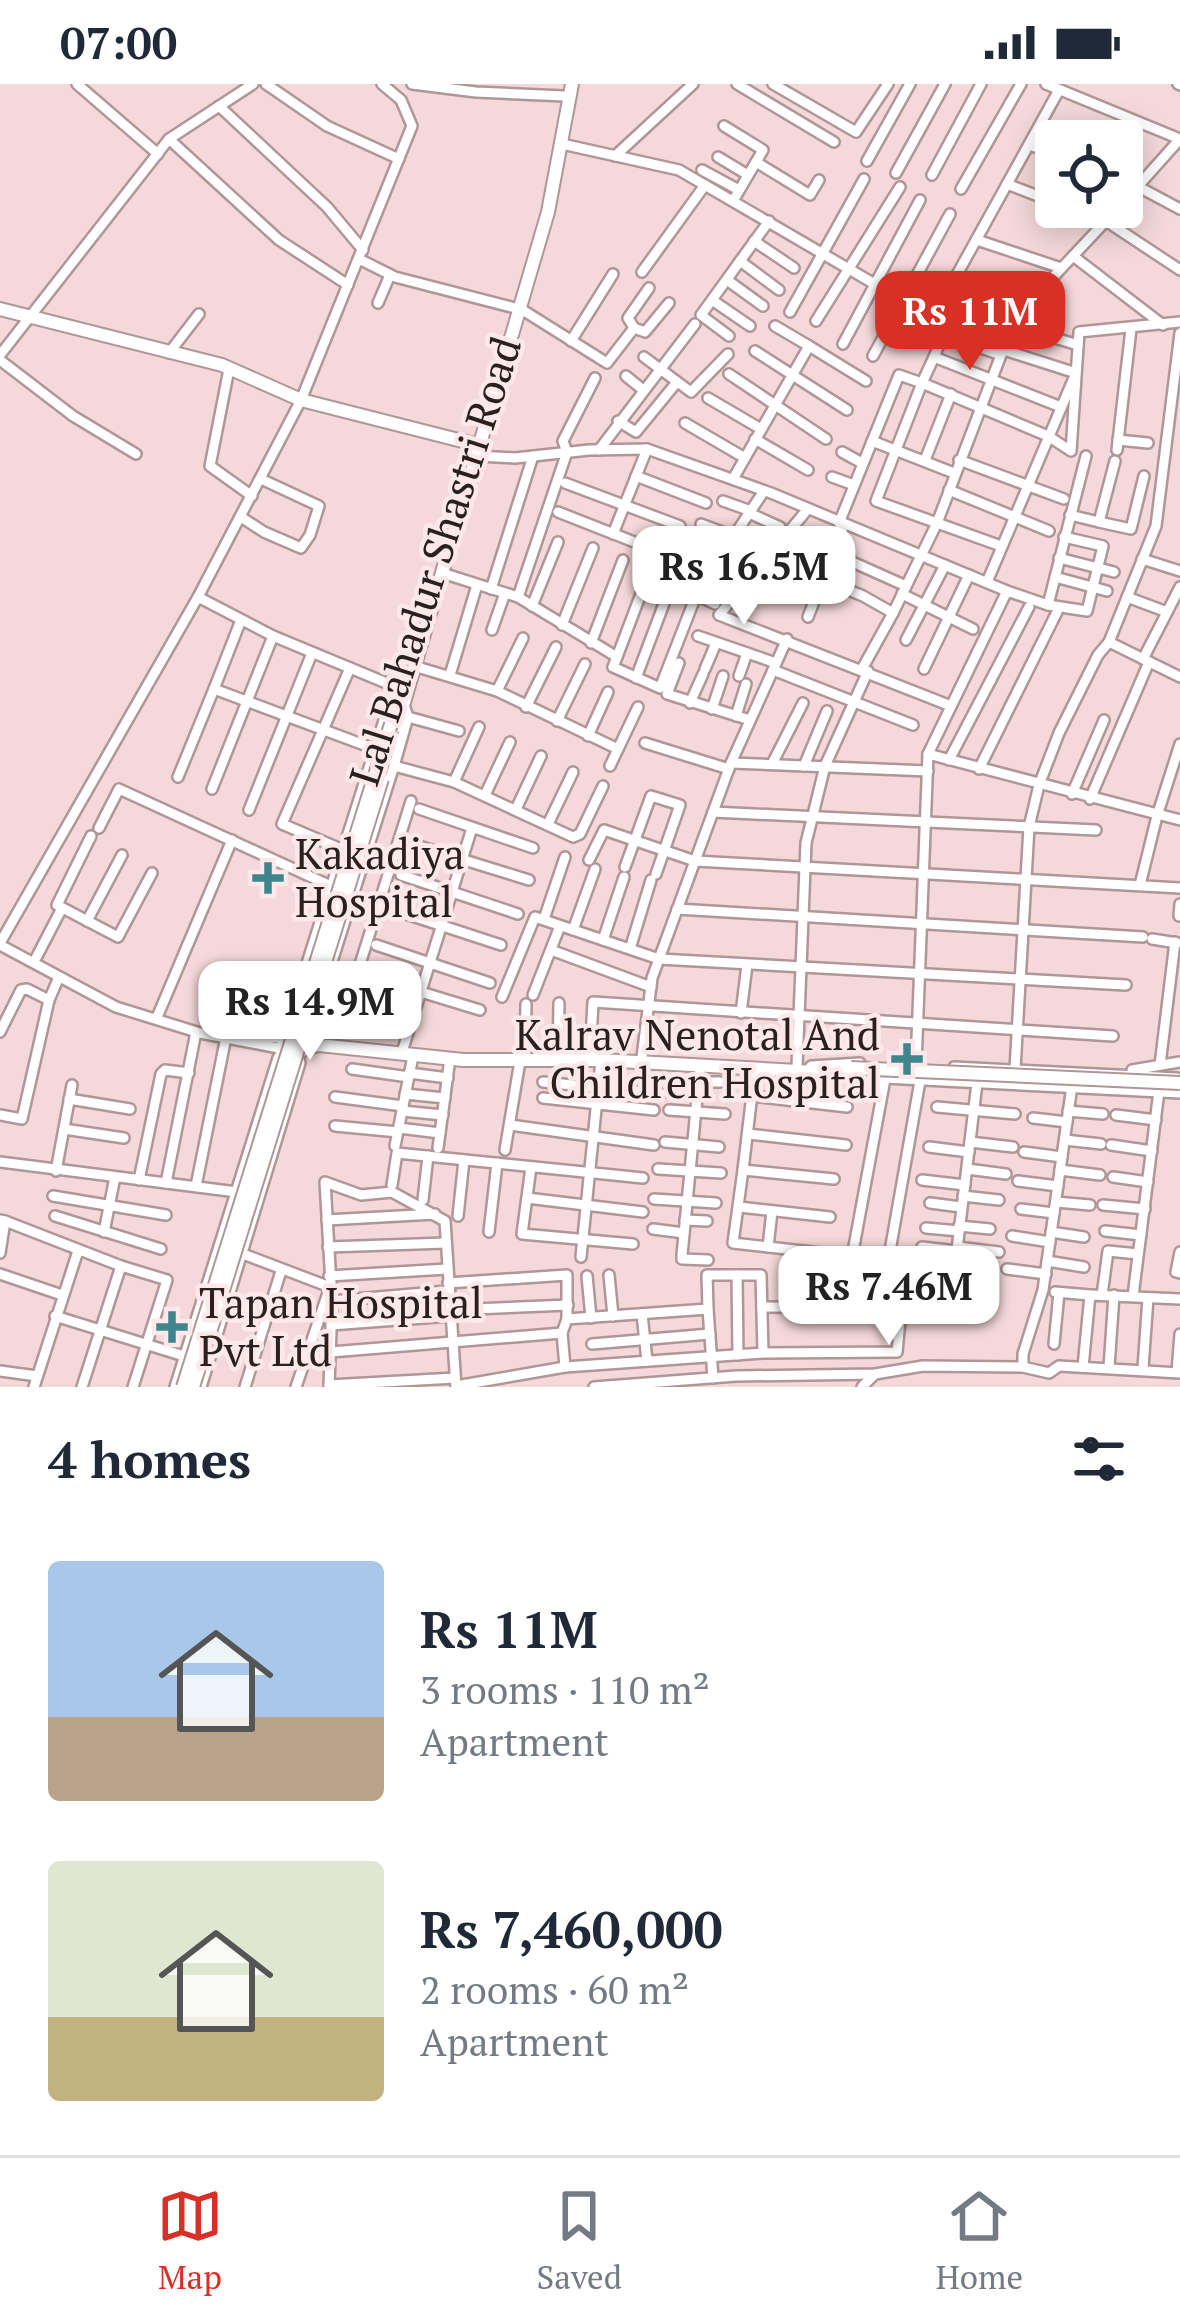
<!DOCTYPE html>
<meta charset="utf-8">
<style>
body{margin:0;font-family:"PT Serif",serif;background:#f6f6f7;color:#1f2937;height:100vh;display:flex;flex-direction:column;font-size:45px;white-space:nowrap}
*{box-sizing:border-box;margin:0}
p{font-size:39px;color:#747a83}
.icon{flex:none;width:66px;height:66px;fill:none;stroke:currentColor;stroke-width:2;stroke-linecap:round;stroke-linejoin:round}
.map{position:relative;height:1303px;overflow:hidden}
.panel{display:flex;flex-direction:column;background:#fff;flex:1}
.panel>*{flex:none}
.controls{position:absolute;left:1035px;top:36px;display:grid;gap:24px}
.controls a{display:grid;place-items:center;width:108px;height:108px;border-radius:12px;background:#fff;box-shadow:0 6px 30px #0003;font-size:60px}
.price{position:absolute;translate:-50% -102px;padding:0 27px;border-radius:24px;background:#fff;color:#222;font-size:39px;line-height:78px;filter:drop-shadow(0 3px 6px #0008)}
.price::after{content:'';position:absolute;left:50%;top:72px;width:36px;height:27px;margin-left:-18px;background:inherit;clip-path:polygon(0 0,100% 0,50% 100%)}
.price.active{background:#d93025;color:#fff}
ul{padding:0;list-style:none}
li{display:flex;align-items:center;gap:36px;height:300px;padding:0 48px}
li span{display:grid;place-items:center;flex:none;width:336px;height:240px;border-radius:12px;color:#555}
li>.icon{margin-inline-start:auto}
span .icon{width:144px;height:144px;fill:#fffc;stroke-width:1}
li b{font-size:51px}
h2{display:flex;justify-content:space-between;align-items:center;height:144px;padding:0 48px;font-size:51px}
.status{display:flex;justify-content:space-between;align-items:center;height:84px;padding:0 60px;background:#fff;direction:ltr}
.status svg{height:33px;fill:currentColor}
.menu{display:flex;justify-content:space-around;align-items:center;height:168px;border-top:3px solid #e0e1e3;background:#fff;font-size:33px;color:#747a83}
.menu a{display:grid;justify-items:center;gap:6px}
.menu .active{color:#d93025}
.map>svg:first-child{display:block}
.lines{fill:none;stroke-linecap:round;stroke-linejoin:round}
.minor-casing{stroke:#b09698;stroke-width:14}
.major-casing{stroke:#b09698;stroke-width:16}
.minor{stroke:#fff;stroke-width:9}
.major{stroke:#fff;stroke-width:12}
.major-bridge-casing{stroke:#b09698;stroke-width:16;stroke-linecap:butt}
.major-bridge{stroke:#fff;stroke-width:12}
.poi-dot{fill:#3e868b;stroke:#fee8e9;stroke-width:4.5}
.labels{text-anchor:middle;stroke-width:9;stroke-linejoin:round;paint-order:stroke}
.street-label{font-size:42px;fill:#292020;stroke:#fee8e9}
.poi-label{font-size:42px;fill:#292020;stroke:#fee8e9;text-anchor:start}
</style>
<div class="status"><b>07:00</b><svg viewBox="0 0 49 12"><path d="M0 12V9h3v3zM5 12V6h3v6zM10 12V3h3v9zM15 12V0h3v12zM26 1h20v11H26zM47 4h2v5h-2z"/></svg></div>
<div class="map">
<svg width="1180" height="1303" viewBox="0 0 1180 1303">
<rect width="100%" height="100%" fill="#f5d9da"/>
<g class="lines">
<!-- minor casing -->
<g class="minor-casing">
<g id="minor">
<polyline points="77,0 158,70"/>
<polyline points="266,0 327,42 399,75"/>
<polyline points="412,0 476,8 564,12"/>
<polyline points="737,0 834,58"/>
<polyline points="773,0 856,48 888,0"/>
<polyline points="1046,0 1180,55 1122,120"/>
<polyline points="1178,0 1180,1"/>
<polyline points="219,22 327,123 363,166"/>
<polyline points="724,42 763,66 733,117"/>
<polyline points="169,55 279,156 348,201"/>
<polyline points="562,60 679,86 933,234 1059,6"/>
<polyline points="1029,61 1056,70"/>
<polyline points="615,72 693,0"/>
<polyline points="718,73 748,91"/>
<polyline points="867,77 910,0"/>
<polyline points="756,78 810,111 819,96"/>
<polyline points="702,86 739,106"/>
<polyline points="896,89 945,0"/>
<polyline points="932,91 981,0"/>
<polyline points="1122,94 1180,125"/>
<polyline points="1007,100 1056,119"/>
<polyline points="961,105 1021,0"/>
<polyline points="1068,123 1106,137 1180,186"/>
<polyline points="1119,123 1073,172 1163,241"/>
<polyline points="977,156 1061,184"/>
<polyline points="754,157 794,184"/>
<polyline points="359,175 395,193 515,224"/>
<polyline points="740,177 779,206"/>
<polyline points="642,188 705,101"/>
<polyline points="727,196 763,222"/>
<polyline points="987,198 1032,213"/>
<polyline points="712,216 750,242"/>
<polyline points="378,219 390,191"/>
<polyline points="521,225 607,279 634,244 628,234 649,204"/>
<polyline points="790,228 864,95"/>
<polyline points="816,237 900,103"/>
<polyline points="1016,242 1078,261"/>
<polyline points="634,244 645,248 669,219"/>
<polyline points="729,252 701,231 769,137"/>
<polyline points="571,257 613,190"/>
<polyline points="843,260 920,116"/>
<polyline points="809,262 866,297"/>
<polyline points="755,267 847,326"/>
<polyline points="169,269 199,230"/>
<polyline points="0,271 169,55 253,0"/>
<polyline points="873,272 950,130"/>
<polyline points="644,273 691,308 728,270"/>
<polyline points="934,273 943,251 1001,271"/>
<polyline points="0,276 73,332 136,370"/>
<polyline points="229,285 210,382 252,412"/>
<polyline points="729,290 826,355"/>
<polyline points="626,292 642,305"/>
<polyline points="708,314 761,345"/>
<polyline points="1061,323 934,273 922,299 1048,352 1071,367 1079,248 1180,238"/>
<polyline points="618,337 636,348 677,298"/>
<polyline points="685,339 745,374"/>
<polyline points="755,355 808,386"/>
<polyline points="1118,356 1148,359"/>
<polyline points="872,357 954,389"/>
<polyline points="599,366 695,240"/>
<polyline points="1117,366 1131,245"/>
<polyline points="842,368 862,379"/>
<polyline points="479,372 515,374 589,366 647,365 771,409 1007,507 1048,521 1087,527 1103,462 1064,453"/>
<polyline points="925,376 951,310"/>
<polyline points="959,376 1064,415"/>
<polyline points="636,392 706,419"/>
<polyline points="832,393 854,401"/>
<polyline points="733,395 809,262 775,242"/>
<polyline points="565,399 680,442"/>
<polyline points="949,406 1049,447"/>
<polyline points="723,417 751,427"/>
<polyline points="807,426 719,531 951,622"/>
<polyline points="558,428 670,472"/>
<polyline points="749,429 780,443"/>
<polyline points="1070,431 1099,438 1115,377"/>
<polyline points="241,433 264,448 301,464 310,451 319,422 261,395"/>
<polyline points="1099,438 1131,445 1144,392"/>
<polyline points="839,439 899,291 922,299 876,417 1001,462"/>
<polyline points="701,440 764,464"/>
<polyline points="613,450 647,365"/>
<polyline points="792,451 906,502"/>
<polyline points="767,472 863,512 893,529 862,585"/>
<polyline points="1059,474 1114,488"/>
<polyline points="717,475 743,485"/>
<polyline points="1142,475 1180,487"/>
<polyline points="442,489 518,513 617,573 613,583 660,604 699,504 764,407"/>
<polyline points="1055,493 1107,507"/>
<polyline points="987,498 1076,289 1004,266"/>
<polyline points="491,505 533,372"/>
<polyline points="902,510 973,545"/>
<polyline points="696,511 715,520"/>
<polyline points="198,513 301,316 412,42 401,16 382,0"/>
<polyline points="518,513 567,368 563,357 595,294"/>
<polyline points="1127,513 1167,528"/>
<polyline points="1048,521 1086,372"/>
<polyline points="532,522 558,458"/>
<polyline points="893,529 937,439 1001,271 1026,222 1073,172"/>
<polyline points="808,533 844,441"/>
<polyline points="562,541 593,464"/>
<polyline points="492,546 505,509"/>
<polyline points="698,552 776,579"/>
<polyline points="906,556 945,481"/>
<polyline points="1109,558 1180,593"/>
<polyline points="591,559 623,476"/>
<polyline points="617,573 650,486"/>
<polyline points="1143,575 1180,503"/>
<polyline points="679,579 667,610 750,636"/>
<polyline points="414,582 497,607 618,665 610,682"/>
<polyline points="705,585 716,559"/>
<polyline points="924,585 969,491"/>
<polyline points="773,586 913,641"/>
<polyline points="450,591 477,501"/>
<polyline points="739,592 747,569"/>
<polyline points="636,594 674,493"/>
<polyline points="214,605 241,536"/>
<polyline points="497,607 523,554"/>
<polyline points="690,619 703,590"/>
<polyline points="526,623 556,563"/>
<polyline points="712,625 723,592"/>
<polyline points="736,632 746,600"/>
<polyline points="408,633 459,647"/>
<polyline points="557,637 585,580"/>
<polyline points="588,652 608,608"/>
<polyline points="645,659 729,685"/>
<polyline points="618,665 638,623"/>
<polyline points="928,670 1007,507"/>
<polyline points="949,676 1029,523"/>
<polyline points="731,679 928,687"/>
<polyline points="772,680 803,619"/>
<polyline points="394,682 454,698 573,753 580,750 603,702"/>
<polyline points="804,682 827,627"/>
<polyline points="979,685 1057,528"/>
<polyline points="178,693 214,605 375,665"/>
<polyline points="454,698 479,643"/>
<polyline points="212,705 273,552"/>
<polyline points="1072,710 1104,636"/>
<polyline points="485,711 510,658"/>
<polyline points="1090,715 1149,578"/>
<polyline points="419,725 533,764"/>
<polyline points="516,725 541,672"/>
<polyline points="249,726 312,569"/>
<polyline points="713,728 1096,746"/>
<polyline points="548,740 573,688"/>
<polyline points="99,744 119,705 331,802"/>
<polyline points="91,752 57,821 118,853 152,789"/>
<polyline points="409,759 529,796"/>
<polyline points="343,766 282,740 350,584"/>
<polyline points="589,776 604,746 695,777 1180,804"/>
<polyline points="625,783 651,712 680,721 656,790"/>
<polyline points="401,791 518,830"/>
<polyline points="1140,801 1157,732 1180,660"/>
<polyline points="391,825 501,861"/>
<polyline points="677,825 1143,853"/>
<polyline points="1179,832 1180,820"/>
<polyline points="544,835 565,773"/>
<polyline points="87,837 122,771"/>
<polyline points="573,846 595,785"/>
<polyline points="1152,855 1177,859"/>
<polyline points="603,856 624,793"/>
<polyline points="0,859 198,513 273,552 408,608"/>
<polyline points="0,861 116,923 200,949 284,965 278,974 175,1303"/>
<polyline points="376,861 490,899"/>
<polyline points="630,865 651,796"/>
<polyline points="551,866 651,903"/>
<polyline points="36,874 62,824"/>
<polyline points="365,891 480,926"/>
<polyline points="352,906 411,717"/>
<polyline points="533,911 560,842"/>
<polyline points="502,913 535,833 659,875 1126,901"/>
<polyline points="741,929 747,881"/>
<polyline points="158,931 232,756"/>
<polyline points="0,948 21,906 27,905 49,916"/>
<polyline points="290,949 289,936 387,627 397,620"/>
<polyline points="304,951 311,944 394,682 408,633 404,621"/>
<polyline points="261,953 284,954"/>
<polyline points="403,965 472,744"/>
<polyline points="525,972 526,920"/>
<polyline points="558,973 559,919"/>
<polyline points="590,973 593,918 1113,952"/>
<polyline points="642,973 652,894 731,679 787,555"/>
<polyline points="916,981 928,670 1180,736"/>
<polyline points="1160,981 1175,858"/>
<polyline points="797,982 806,759 825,682 868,587"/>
<polyline points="811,982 860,979"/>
<polyline points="700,983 682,1171 682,1175 708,1176"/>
<polyline points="954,983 1177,994"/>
<polyline points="352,985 409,993"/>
<polyline points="1015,985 1029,743 1039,701 1059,649 1098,571 1109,558 1156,442 1180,249"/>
<polyline points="1132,986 1180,978"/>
<polyline points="409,989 448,994"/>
<polyline points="844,992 1180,1009"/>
<polyline points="543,998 661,1010"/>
<polyline points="674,998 720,998"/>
<polyline points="405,1010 445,1014"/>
<polyline points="752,1012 847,1023"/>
<polyline points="335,1013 403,1022"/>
<polyline points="543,1014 654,1026"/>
<polyline points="69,1015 130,1025"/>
<polyline points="937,1023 1015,1030"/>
<polyline points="669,1026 725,1030"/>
<polyline points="402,1027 443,1031"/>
<polyline points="1068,1027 1103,1030"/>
<polyline points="0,1031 22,1035 49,916 59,893"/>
<polyline points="1116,1031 1156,1036"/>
<polyline points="1033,1034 1067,1038"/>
<polyline points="510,1041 654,1061"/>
<polyline points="335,1042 398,1048"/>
<polyline points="399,1044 440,1049"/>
<polyline points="64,1045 124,1054"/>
<polyline points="748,1050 846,1061"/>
<polyline points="1065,1056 1101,1060"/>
<polyline points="665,1058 719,1063"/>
<polyline points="970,1058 1013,1063"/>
<polyline points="1111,1061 1152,1067"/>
<polyline points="395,1062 413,972"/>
<polyline points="929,1063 969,1068"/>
<polyline points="438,1064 450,974"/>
<polyline points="505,1066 520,977"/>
<polyline points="1024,1068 1062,1073"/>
<polyline points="0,1078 237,1108"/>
<polyline points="531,1083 522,1150 633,1160"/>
<polyline points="658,1085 721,1089"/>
<polyline points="967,1085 1006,1090"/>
<polyline points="743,1086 755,985"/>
<polyline points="1060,1086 1100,1091"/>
<polyline points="56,1087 72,1001"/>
<polyline points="1113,1093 1148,1098"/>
<polyline points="139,1096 161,990 165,986 189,989"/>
<polyline points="922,1096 965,1101"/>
<polyline points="1018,1097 1058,1102"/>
<polyline points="166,1099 196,948"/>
<polyline points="392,1101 397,1069 643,1094"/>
<polyline points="196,1102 226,953"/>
<polyline points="53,1112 166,1131"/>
<polyline points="963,1112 999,1116"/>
<polyline points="527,1114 643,1128"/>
<polyline points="654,1115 716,1119"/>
<polyline points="423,1116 428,1072"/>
<polyline points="1056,1118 1090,1121"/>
<polyline points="930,1119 961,1123"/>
<polyline points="1103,1121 1145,1125"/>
<polyline points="739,1123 830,1133"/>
<polyline points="1021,1125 1054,1129"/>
<polyline points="55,1132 161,1165"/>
<polyline points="458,1132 464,1076"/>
<polyline points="0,1136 5,1137 0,1169"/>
<polyline points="327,1136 435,1130"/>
<polyline points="685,1136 707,1137"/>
<polyline points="5,1137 121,1182 82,1303"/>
<polyline points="959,1142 990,1145"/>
<polyline points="926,1144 959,1147"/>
<polyline points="653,1145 684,1149"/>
<polyline points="1105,1147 1141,1151"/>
<polyline points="104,1148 115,1093"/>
<polyline points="489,1148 497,1079"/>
<polyline points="1051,1148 1084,1153"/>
<polyline points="1012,1152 1050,1158"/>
<polyline points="328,1163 446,1159"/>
<polyline points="768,1163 772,1127"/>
<polyline points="922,1163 957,1167"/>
<polyline points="957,1163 999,1168"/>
<polyline points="1180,1168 1176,1188 1180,1189"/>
<polyline points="821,1169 733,1159 743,1086 834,1095"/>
<polyline points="243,1170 330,1203 296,1303"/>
<polyline points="581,1173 601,976"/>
<polyline points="852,1173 885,995"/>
<polyline points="1047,1177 1084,1183"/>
<polyline points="121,1182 167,1196 133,1303"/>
<polyline points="924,1183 986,1190"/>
<polyline points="887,1184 920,997"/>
<polyline points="1007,1185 1046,1190"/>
<polyline points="0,1190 62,1211"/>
<polyline points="609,1191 613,1232"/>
<polyline points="737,1191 738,1271"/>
<polyline points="329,1192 447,1185"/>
<polyline points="587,1192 591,1234"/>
<polyline points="448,1199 567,1191 567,1235"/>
<polyline points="953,1199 977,999"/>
<polyline points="1055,1208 1090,1211"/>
<polyline points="1102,1211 1108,1167 1138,1170"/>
<polyline points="1133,1212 1159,1007"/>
<polyline points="332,1217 447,1207"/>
<polyline points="762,1223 901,1224"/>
<polyline points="450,1226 568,1221"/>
<polyline points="642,1230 647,1277"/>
<polyline points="55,1232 184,1272"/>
<polyline points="331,1241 450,1232"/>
<polyline points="562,1249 565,1283"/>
<polyline points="592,1260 710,1250"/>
<polyline points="1054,1260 1059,1209"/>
<polyline points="331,1268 562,1249 567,1235 708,1225 713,1294"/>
<polyline points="763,1269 897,1268 903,1205 824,1180"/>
<polyline points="1023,1283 1023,1270 1043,1206 1072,1002"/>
<polyline points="1083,1283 1090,1211 1180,1215"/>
<polyline points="1109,1283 1114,1211"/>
<polyline points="1143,1284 1148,1214"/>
<polyline points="0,1287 37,1292"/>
<polyline points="1177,1288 1180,1250"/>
<polyline points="329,1301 455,1294"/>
<polyline points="456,1302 565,1283 763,1269 761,1191 707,1191 708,1225"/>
<polyline points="34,1303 78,1167"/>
<polyline points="201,1303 300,979 297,969"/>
<polyline points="245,1303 281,1187"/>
<polyline points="329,1303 332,1217 325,1098 361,1111 392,1108 445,1137 456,1303"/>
<polyline points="594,1303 736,1292 875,1290 923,1282 1023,1283 1049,1289 1059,1282 1180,1289"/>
<polyline points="862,1303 875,1290"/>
</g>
</g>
<!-- major casing -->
<g class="major-casing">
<g id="major">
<polyline points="0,225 222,281 301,316 482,362"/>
<polyline points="397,642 548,128 572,0"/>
<circle cx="294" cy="959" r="11"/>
<polyline points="302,965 319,961 463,976 601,976 852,990"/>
</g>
</g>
<!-- minor -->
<use href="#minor" class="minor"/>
<!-- major -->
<use href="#major" class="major"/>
<!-- major-bridge casing -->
<g class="major-bridge-casing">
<g id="major-bridge">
<polyline points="851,984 1180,999"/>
<polyline points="183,1303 391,640"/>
<polyline points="193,1303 382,695"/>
</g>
</g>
<!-- major-bridge -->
<use href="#major-bridge" class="major-bridge"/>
</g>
<!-- markers -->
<g class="poi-dot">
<path d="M262 776h12v12h12v12h-12v12h-12v-12h-12v-12h12z"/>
<path d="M901 957h12v12h12v12h-12v12h-12v-12h-12v-12h12z"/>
<path d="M166 1225h12v12h12v12h-12v12h-12v-12h-12v-12h12z"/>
</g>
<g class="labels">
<!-- street labels -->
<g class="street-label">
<text transform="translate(435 477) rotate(-72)" y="15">Lal Bahadur Shastri Road</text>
</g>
<!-- poi labels -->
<g class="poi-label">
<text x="295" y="785">Kakadiya<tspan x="295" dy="48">Hospital</tspan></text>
<text x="880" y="966" text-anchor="end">Kalrav Nenotal And<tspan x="880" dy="48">Children Hospital</tspan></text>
<text x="199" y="1234">Tapan Hospital<tspan x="199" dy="48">Pvt Ltd</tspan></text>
</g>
</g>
</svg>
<div class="controls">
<a><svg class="icon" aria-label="locate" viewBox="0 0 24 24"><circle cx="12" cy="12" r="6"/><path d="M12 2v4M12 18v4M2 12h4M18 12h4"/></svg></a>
</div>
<b class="price active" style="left:970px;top:289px">Rs 11M</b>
<b class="price" style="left:744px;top:544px">Rs 16.5M</b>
<b class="price" style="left:310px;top:979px">Rs 14.9M</b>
<b class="price" style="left:889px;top:1264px">Rs 7.46M</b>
</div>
<section class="panel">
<h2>4 homes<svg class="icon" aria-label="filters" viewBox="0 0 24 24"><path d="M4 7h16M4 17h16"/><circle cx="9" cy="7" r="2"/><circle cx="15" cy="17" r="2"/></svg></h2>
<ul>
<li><span style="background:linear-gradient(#a9c7e8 65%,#b9a48a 0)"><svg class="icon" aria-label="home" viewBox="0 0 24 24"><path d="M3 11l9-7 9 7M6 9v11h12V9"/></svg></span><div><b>Rs 11M</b><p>3 rooms · 110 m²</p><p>Apartment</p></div></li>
<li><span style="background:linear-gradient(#dfe7d0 65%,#c2b280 0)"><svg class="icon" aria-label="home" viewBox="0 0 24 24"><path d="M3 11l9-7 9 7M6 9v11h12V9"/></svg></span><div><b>Rs 7,460,000</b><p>2 rooms · 60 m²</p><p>Apartment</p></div></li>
</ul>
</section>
<nav class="menu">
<a class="active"><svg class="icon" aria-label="map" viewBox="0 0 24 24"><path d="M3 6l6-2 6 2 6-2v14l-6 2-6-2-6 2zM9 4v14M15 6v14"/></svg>Map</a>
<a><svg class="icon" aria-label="saved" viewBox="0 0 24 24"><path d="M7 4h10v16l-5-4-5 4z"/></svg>Saved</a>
<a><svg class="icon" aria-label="home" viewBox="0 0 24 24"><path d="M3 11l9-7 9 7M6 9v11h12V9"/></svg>Home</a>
</nav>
